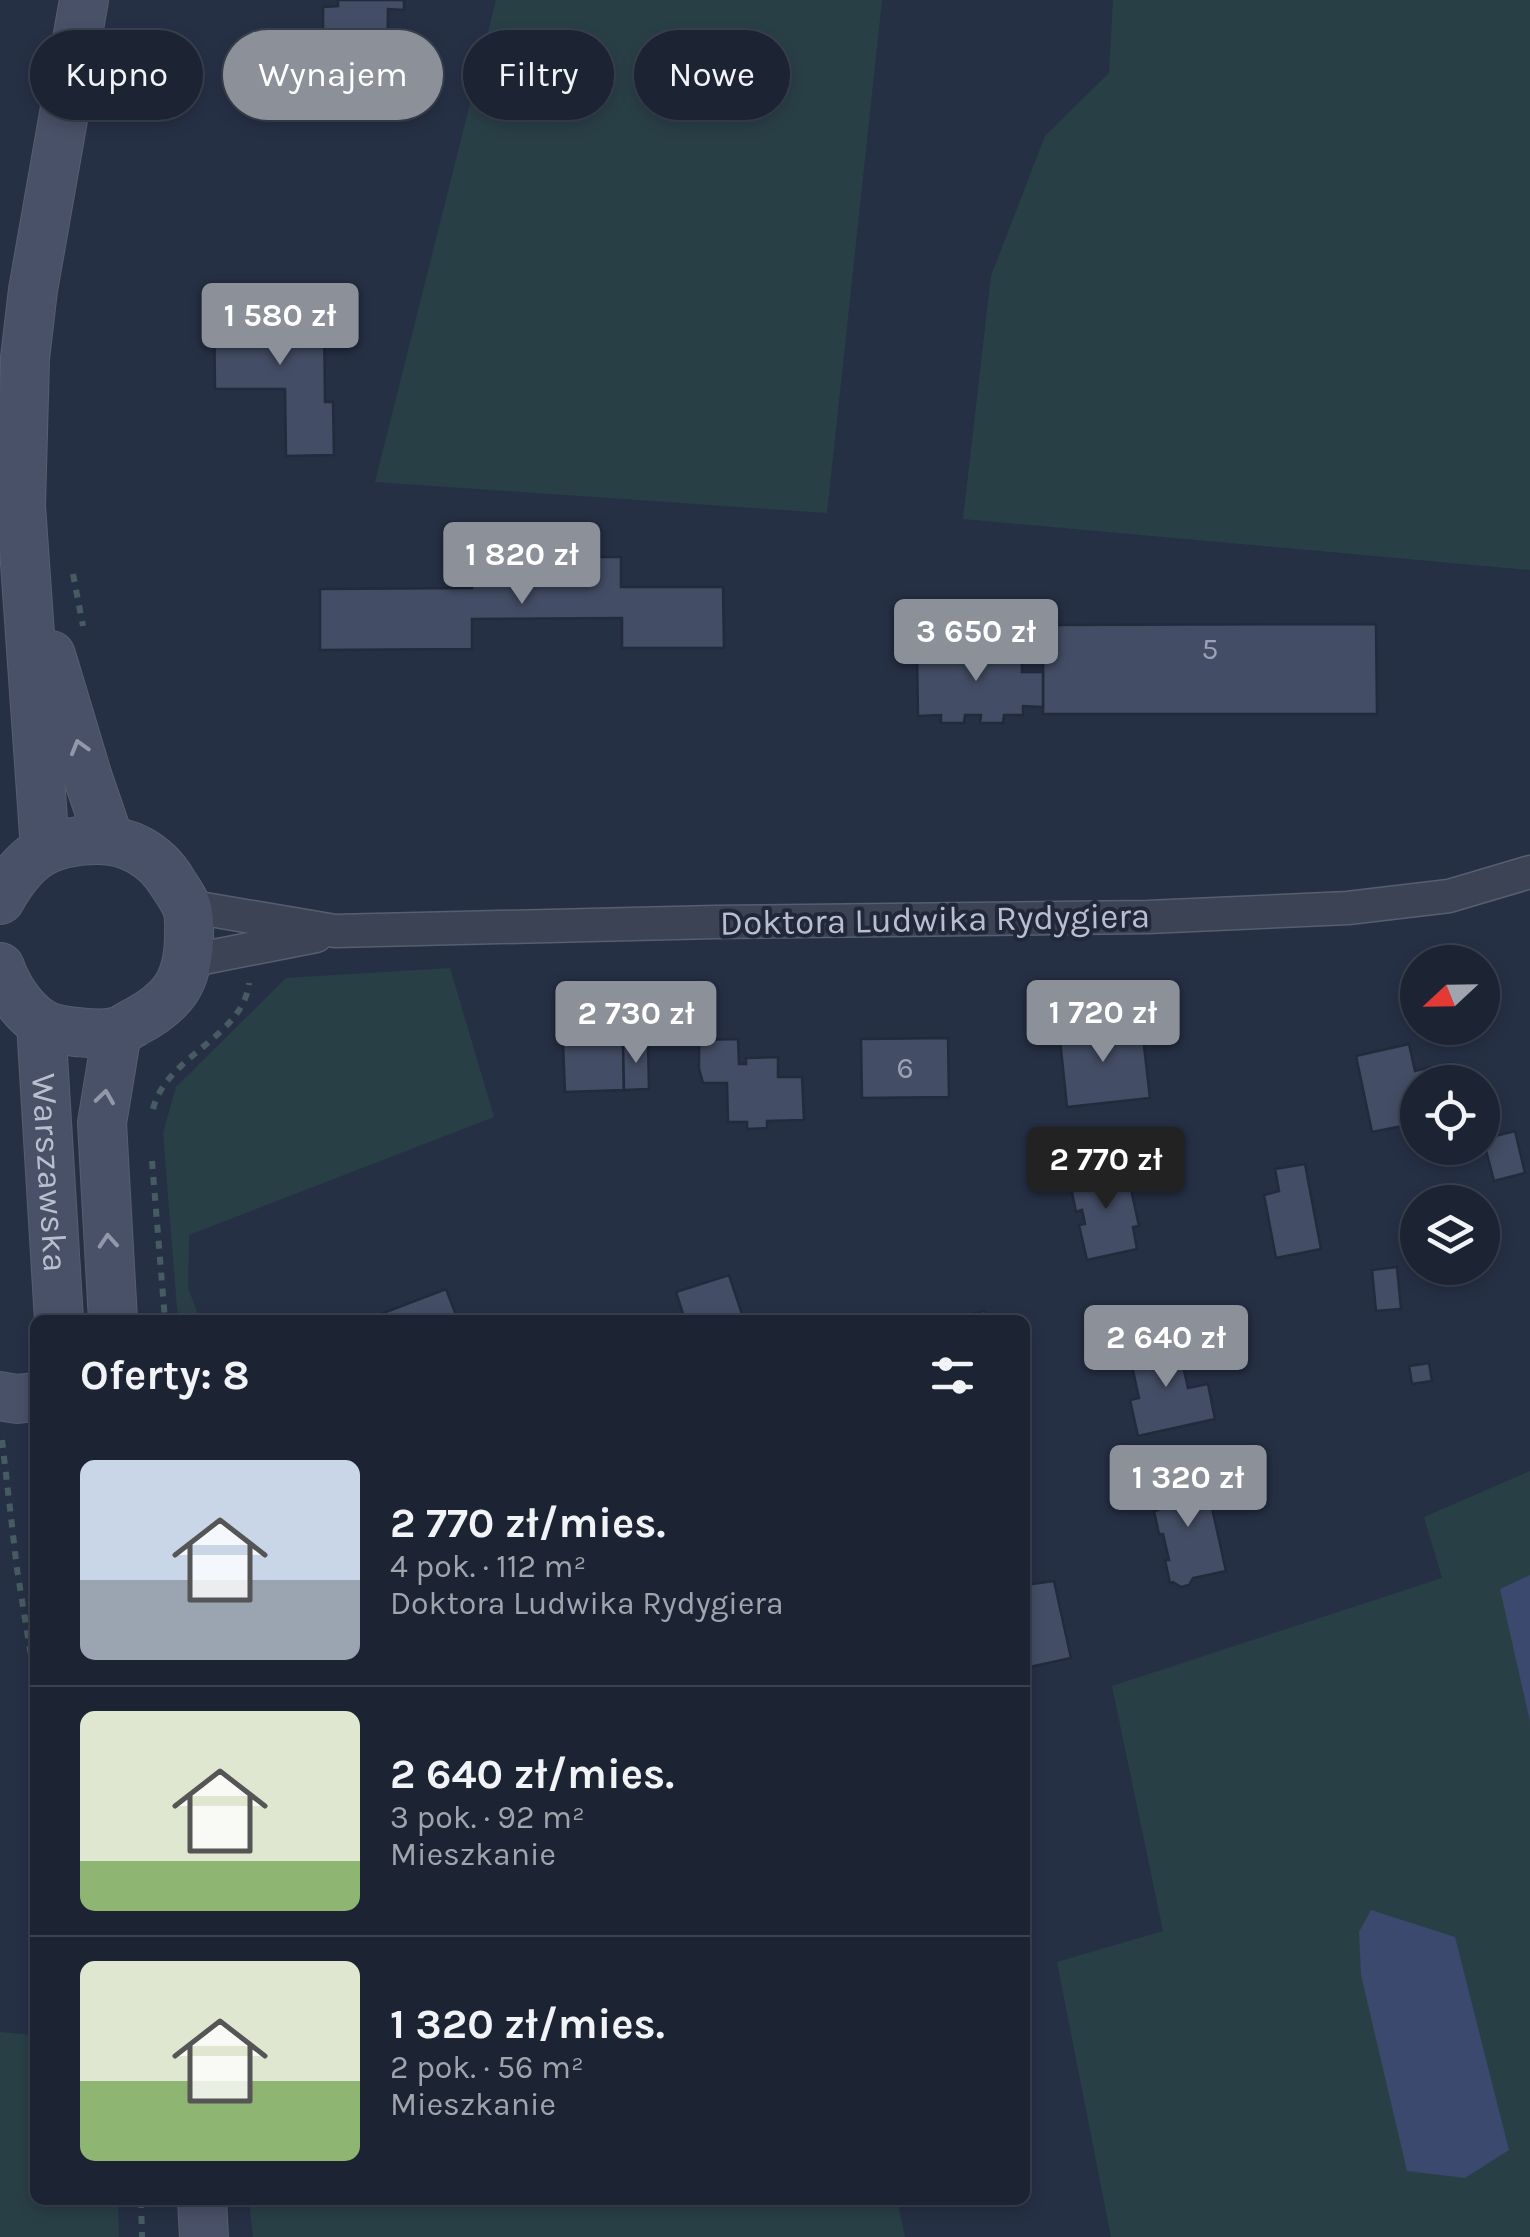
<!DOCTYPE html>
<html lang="pl">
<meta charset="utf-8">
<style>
body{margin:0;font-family:Karla,sans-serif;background:#252c3c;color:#f1f3f6;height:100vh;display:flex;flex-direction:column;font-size:38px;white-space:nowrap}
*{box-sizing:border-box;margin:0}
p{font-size:32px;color:#a0a4ac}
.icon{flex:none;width:55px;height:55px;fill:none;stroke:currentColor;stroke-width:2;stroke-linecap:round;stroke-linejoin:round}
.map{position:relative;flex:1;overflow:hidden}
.side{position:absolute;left:30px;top:1315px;width:1000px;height:890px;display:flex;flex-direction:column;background:#1c2434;border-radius:15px;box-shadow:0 5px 15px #0003,0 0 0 2px #3a414f}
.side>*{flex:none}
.hud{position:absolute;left:30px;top:30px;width:1000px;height:90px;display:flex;gap:20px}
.needle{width:65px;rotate:248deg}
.fabs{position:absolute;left:1400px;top:945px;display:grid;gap:20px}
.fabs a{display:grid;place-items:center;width:100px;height:100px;border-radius:50%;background:#1c2434;box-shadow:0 5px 15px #0003,0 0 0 2px #3a414f;font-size:50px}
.price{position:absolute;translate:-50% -85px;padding:0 22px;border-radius:10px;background:#8c9099;color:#fff;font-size:32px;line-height:65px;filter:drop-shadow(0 2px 5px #0008)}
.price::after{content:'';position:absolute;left:50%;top:60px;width:30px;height:22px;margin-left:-15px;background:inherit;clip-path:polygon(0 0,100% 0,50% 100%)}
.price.selected{background:#222;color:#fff}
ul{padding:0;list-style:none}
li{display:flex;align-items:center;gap:30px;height:250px;padding:0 50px}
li+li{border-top:2px solid #3a414f}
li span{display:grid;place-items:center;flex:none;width:280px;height:200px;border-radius:15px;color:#555}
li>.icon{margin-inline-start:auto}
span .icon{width:120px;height:120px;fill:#fffc;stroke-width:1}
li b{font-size:42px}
h2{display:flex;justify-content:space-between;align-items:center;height:120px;padding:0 50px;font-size:42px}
.chip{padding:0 35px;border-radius:45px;background:#1c2434;box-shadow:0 5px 15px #0003,0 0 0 2px #3a414f;font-size:35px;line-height:90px}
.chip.selected{background:#8c9099;color:#fff}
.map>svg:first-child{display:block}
.green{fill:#293f46}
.water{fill:#3a496d}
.building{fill:#434d65;stroke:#222a3c;stroke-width:2.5}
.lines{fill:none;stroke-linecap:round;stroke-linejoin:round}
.street-casing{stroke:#575e6f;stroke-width:35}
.secondary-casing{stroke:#575e6f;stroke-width:50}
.path{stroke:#475c62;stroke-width:6;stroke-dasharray:8 8;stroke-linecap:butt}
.street{stroke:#3b4355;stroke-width:32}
.secondary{stroke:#495168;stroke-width:48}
.oneway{stroke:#9298aa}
.labels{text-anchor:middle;stroke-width:8;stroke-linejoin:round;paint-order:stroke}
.number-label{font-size:30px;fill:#9ca2b4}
.street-label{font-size:35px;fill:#b9bfce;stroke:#20283a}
</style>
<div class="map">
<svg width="1530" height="2237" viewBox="0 0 1530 2237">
<rect width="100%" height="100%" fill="#263045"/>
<!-- green -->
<g class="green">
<polygon points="496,0 882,0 827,513 375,482"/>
<polygon points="1113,0 1530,0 1530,570 963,519 991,276 1045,136 1109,73"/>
<polygon points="450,968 494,1117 189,1235 188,1288 200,1320 178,1320 163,1133 176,1087 286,978"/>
<polygon points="1530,1471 1530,1575 1501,1589 1530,1722 1530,2237 1111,2237 1057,1962 1163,1931 1112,1686 1442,1578 1424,1517"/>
<polygon points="0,2032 35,2035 35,2200 118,2200 119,2237 0,2237"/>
<polygon points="249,2200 897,2200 905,2237 253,2237"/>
</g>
<!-- water -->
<g class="water">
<polygon points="1530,1575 1530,1722 1500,1589"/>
<polygon points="1371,1910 1455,1937 1509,2150 1465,2178 1407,2171 1361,1975 1359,1932"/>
</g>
<!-- building -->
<g class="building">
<polygon points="338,0 404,0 404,10 388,9 387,97 323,97 323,7 338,6"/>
<polygon points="324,307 325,402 333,402 334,455 286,456 285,389 215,389 214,309"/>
<polygon points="471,557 621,557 621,587 723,587 724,648 622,648 622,618 472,619 472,649 320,650 320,589 472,588"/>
<polygon points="1376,624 1377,714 1043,714 1043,625"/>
<polygon points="940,643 962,644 963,652 978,652 979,644 1001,644 1002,652 1022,652 1022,672 1043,672 1043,707 1023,706 1023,715 1004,715 1003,723 980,723 981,715 965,715 964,723 941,723 941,715 918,716 917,652 940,652"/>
<polygon points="1083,1018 1085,1034 1142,1028 1150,1098 1067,1107 1058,1021"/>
<polygon points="948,1038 949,1097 862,1098 861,1039"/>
<polygon points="738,1039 739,1064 746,1064 746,1058 778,1057 778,1077 802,1077 804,1120 767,1121 767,1128 747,1129 747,1122 728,1122 727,1083 703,1083 699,1069 699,1040"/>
<polygon points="623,1042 624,1090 565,1092 563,1044"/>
<polygon points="623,1042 648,1042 649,1089 624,1090"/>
<polygon points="1409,1044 1415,1071 1427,1068 1430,1082 1418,1082 1418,1123 1372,1132 1356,1056"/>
<polygon points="1451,1063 1455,1082 1430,1082 1427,1068"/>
<polygon points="1515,1131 1525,1173 1494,1181 1483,1139"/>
<polygon points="1305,1164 1321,1249 1276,1258 1264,1195 1279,1191 1275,1169"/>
<polygon points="1126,1166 1139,1226 1133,1227 1137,1249 1087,1260 1079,1225 1085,1224 1082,1210 1076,1212 1069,1178"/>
<polygon points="1397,1267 1401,1309 1376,1311 1372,1270"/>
<polygon points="729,1275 744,1320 685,1320 676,1292"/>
<polygon points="446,1289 458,1320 365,1320"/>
<polygon points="984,1311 990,1315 991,1320 944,1320"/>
<polygon points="1177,1338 1188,1388 1208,1384 1215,1419 1138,1436 1130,1400 1139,1398 1128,1348"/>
<polygon points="1429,1363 1432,1381 1412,1384 1409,1366"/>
<polygon points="1200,1475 1206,1500 1210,1499 1226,1571 1193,1578 1189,1585 1181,1587 1173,1582 1170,1583 1165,1560 1169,1560 1163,1534 1159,1534 1154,1511 1158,1510 1152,1485"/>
<polygon points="1054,1581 1071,1658 1025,1668 1025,1585"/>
</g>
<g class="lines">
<!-- street casing -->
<g class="street-casing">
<g id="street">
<polyline points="187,906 335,931 715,922 1148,917 1348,908 1449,896 1530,872"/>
<polyline points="188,961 316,936"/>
</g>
</g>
<!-- secondary casing -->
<g class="secondary-casing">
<g id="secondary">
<polyline points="51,655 88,778 109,839"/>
<polyline points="45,849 21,506 25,358 33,290 84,0"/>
<path d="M0,900c24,-43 46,-59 96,-60 31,-1 60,15 76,42 5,8 12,17 15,26 3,9 2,21 2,30 -1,44 -16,64 -54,84 -7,4 -14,9 -21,10 -12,3 -26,1 -38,0 -10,-1 -27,-4 -36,-10 -18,-11 -33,-35 -40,-55"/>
<path id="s1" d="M41,1023l18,297"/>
<polyline points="113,1320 102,1123 117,1032"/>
<polyline points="0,1396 17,1399 35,1397"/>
<polyline points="202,2200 204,2237"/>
</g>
</g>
<!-- path -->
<g class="path">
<polyline points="73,574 83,626"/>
<path d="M153,1109c13,-53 90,-72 96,-126"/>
<polyline points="152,1161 165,1320"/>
<polyline points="2,1440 17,1569 35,1681"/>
<polyline points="141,2200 142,2237"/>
</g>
<!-- street -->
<use href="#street" class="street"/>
<!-- secondary -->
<use href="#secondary" class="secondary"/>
</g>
<!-- one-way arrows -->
<defs><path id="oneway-chevron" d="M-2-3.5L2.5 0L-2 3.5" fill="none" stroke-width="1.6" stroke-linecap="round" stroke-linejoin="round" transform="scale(2.5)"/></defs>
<g class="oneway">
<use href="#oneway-chevron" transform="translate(79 747) rotate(-106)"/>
<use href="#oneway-chevron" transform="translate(105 1097) rotate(-82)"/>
<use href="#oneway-chevron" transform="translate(108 1241) rotate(-94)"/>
</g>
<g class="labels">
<!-- number labels -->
<g class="number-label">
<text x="1210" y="659">5</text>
<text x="905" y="1078">6</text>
</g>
<!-- street labels -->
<g class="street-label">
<text transform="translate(935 919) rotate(-1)" y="12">Doktora Ludwika Rydygiera</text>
<text dy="12" stroke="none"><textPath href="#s1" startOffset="150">Warszawska</textPath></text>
</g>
</g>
</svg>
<div class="fabs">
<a><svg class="needle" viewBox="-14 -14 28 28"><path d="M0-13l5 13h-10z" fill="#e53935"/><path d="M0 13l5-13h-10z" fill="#a0a4ac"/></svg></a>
<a><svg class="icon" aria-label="locate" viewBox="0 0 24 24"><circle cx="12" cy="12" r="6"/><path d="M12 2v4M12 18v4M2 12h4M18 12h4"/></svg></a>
<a><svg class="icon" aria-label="layers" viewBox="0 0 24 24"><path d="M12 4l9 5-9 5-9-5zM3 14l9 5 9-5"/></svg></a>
</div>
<b class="price" style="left:280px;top:368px">1 580 zł</b>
<b class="price" style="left:522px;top:607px">1 820 zł</b>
<b class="price" style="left:976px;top:684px">3 650 zł</b>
<b class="price" style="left:1103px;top:1065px">1 720 zł</b>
<b class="price" style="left:636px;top:1066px">2 730 zł</b>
<b class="price selected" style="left:1106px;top:1212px">2 770 zł</b>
<b class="price" style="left:1166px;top:1390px">2 640 zł</b>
<b class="price" style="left:1188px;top:1530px">1 320 zł</b>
<div class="hud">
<a class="chip">Kupno</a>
<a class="chip selected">Wynajem</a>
<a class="chip">Filtry</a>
<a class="chip">Nowe</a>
</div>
<section class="side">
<h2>Oferty: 8<svg class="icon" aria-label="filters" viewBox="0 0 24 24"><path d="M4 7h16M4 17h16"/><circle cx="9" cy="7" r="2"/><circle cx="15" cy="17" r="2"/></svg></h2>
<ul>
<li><span style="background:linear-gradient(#c9d6e8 60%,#9aa5b1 0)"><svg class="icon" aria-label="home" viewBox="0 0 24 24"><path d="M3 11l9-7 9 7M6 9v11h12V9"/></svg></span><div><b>2 770 zł/mies.</b><p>4 pok. · 112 m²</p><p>Doktora Ludwika Rydygiera</p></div></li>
<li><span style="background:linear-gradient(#dfe7d0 75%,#8fb573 0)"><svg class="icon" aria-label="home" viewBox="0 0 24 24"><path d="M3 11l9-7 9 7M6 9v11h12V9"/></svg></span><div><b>2 640 zł/mies.</b><p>3 pok. · 92 m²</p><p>Mieszkanie</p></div></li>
<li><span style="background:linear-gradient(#dfe7d0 60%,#8fb573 0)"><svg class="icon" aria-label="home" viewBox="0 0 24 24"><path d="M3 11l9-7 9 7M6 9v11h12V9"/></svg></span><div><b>1 320 zł/mies.</b><p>2 pok. · 56 m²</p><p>Mieszkanie</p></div></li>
</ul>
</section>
</div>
